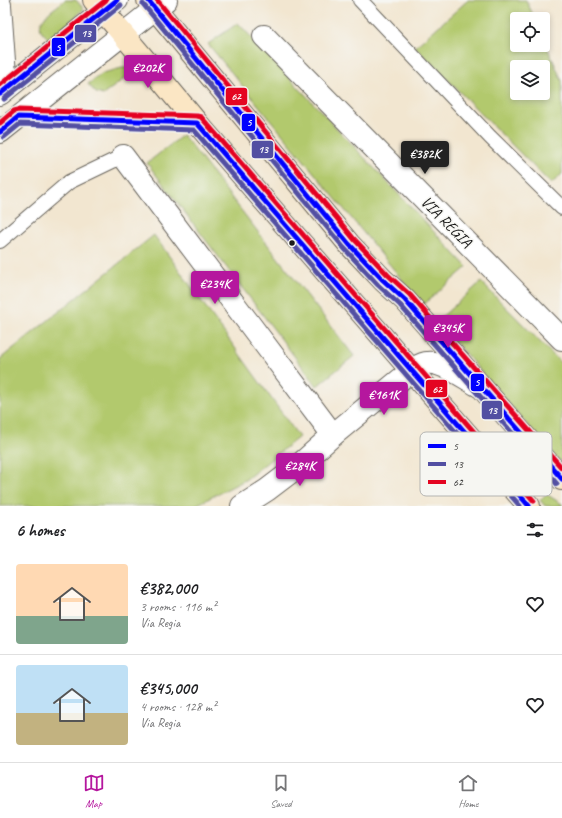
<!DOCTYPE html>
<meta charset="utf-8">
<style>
body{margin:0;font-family:Caveat,sans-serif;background:#f6f6f6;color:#202124;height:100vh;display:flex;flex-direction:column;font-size:15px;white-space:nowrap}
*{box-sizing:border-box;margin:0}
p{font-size:13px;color:#757577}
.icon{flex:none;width:22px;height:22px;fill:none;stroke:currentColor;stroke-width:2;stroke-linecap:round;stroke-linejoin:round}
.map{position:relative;height:506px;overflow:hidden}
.panel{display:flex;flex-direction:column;background:#fff;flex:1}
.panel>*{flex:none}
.buttons{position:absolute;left:510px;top:12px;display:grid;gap:8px}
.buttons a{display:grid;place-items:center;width:40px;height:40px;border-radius:4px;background:#fff;box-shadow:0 2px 6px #0003;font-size:20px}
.price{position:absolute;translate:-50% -34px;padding:0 9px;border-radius:4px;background:#b5179e;color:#fff;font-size:13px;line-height:26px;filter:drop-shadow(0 1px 2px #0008)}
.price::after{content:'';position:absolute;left:50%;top:24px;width:12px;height:9px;margin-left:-6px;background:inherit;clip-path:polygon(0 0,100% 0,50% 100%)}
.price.active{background:#222;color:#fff}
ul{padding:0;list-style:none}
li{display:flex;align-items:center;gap:12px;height:100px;padding:0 16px}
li+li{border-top:1px solid #e0e0e0}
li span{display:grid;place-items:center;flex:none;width:112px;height:80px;border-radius:4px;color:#555}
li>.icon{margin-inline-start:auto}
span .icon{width:48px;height:48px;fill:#fffc;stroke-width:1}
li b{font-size:17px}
h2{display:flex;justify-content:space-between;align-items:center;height:48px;padding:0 16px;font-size:17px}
.tabs{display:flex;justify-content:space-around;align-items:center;height:56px;border-top:1px solid #e0e0e0;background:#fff;font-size:11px;color:#757577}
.tabs a{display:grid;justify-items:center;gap:2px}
.tabs .active{color:#b5179e}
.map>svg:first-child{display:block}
.green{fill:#b2c96d;stroke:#677244;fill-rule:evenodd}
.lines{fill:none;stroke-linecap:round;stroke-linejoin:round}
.service-casing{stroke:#67635b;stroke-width:16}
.minor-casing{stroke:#67635b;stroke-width:24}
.tertiary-casing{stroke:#67635b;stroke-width:24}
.secondary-casing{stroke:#67635b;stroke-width:24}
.service{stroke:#fff;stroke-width:14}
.minor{stroke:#fff;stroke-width:22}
.tertiary{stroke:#fff;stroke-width:22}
.secondary{stroke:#fbe6c4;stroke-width:22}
.bus-1-casing{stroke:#f6f6f2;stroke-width:8}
.bus-2-casing{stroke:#f6f6f2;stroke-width:8}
.bus-3-casing{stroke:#f6f6f2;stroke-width:8}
.bus-1{stroke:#00f;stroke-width:5}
.bus-2{stroke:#524fa2;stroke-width:5}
.bus-3{stroke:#e40521;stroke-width:5}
.bus-dot{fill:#1c1c1c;stroke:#f6f6f2;stroke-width:1.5}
.labels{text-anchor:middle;stroke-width:3;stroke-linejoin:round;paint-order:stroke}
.street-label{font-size:16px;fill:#1c1c1c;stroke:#f6f6f2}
.key{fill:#f6f6f2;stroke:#b5b5b2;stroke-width:1}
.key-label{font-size:11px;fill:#1c1c1c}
.line-badge{stroke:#f6f6f2;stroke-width:1.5}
.badge-label{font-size:11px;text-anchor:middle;font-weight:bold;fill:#fff}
</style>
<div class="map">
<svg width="562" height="506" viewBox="0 0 562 506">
<rect width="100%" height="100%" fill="#f6f6f2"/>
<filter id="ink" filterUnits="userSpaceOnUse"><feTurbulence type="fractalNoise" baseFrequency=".025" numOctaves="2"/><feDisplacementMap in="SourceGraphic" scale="8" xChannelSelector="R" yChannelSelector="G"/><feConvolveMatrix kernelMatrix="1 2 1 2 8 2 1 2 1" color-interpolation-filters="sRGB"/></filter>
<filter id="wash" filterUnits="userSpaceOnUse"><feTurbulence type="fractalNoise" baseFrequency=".012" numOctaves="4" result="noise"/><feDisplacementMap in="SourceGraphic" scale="16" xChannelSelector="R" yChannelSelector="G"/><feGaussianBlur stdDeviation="0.9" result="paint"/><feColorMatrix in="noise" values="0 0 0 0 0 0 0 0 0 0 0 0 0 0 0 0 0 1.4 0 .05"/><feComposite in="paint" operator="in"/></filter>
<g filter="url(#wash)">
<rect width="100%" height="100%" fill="#f2e6d0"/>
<!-- green -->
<g class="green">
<path d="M65,0h11l8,9 -34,31c-3,-3 -7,-6 -9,-10 -5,-11 17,-24 24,-30z"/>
<path d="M468,0h58l9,19h-18v26h26v-7l19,43v93l-11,10 -136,-137zM517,67h26v26h-26z"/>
<polygon points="238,23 467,267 423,305 208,44"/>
<polygon points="122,68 128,68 134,71 103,95 96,93 88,84 103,73"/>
<polygon points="183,135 354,356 317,386 147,163"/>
<polygon points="154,235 299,437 245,480 194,506 0,506 0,359"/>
<polygon points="481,282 562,364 562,462 556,458 437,321"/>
<polygon points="546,494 562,504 562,506 545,506 540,500"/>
</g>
</g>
<g filter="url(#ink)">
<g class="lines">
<!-- service casing -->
<g class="service-casing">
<g id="service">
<polyline points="360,0 490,137 562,208"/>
<polyline points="18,117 197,123"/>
<polyline points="0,241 69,182 123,156"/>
</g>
</g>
<!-- minor casing -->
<g class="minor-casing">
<g id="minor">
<polyline points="264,36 562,339"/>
<polyline points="123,156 333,435"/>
<path d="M242,506l25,-16 29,-22 37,-33 79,-65c4,-3 9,-6 14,-7 16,-3 40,16 53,23"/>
</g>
</g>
<!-- tertiary casing -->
<g class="tertiary-casing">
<g id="tertiary">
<polyline points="0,5 6,89"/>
<polyline points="0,94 117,0"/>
<polyline points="0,132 166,0"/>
</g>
</g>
<!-- secondary casing -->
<g class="secondary-casing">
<g id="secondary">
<polyline points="94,0 149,65 197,123 529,506"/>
<polyline points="148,0 349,244 383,280 405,300 562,479"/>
</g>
</g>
<!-- service -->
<use href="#service" class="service"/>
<!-- minor -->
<use href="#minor" class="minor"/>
<!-- tertiary -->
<use href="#tertiary" class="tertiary"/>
<!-- secondary -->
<use href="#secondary" class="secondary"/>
<!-- bus-1 casing -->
<g class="bus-1-casing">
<g id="bus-1">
<polyline points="148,0 349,244 383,280 405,300 562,479"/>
<polyline points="0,94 117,0"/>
<polyline points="0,132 18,117 197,123 529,506"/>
</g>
</g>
<!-- bus-2 casing -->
<g class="bus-2-casing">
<g id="bus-2">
<polyline points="143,4 344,248 378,285 400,305 557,484"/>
<polyline points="4,99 121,5"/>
<polyline points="4,137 20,124 194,130 520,506"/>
</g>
</g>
<!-- bus-3 casing -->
<g class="bus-3-casing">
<g id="bus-3">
<polyline points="157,0 354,239 388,275 410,295 562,468"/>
<polyline points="0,85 106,0"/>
<polyline points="0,123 14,111 18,110 197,116 201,117 534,501"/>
</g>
</g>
<!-- bus-1 -->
<use href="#bus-1" class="bus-1"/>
<!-- bus-2 -->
<use href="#bus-2" class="bus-2"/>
<!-- bus-3 -->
<use href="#bus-3" class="bus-3"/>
</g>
</g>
<!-- markers -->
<circle class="bus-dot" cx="292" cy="243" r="3.5"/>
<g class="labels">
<!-- street labels -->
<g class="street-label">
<text transform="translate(447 221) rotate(45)" y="6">VIA REGIA</text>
</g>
</g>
<!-- legend -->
<rect x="420" y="432" width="132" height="64" rx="6" class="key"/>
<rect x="428" y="444" width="18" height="4" fill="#00f"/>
<rect x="428" y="462" width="18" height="4" fill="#524fa2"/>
<rect x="428" y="480" width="18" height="4" fill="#e40521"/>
<g class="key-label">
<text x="453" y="450">5</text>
<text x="453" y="468">13</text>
<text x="453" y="486">62</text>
</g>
<g class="line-badge">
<rect x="74" y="24" width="23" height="19" rx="4" fill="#524fa2"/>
<rect x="51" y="37" width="15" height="20" rx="4" fill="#00f"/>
<rect x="225" y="87" width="23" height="19" rx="4" fill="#e40521"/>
<rect x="241" y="113" width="15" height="19" rx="4" fill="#00f"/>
<rect x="251" y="140" width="23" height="19" rx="4" fill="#524fa2"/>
<rect x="470" y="373" width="15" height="19" rx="4" fill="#00f"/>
<rect x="425" y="379" width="23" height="19" rx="4" fill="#e40521"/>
<rect x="481" y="400" width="22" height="20" rx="4" fill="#524fa2"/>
</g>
<g class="badge-label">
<text x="86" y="37">13</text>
<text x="58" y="51">5</text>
<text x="236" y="100">62</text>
<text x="249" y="126">5</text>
<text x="263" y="153">13</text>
<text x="477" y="386">5</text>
<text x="437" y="393">62</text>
<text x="492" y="414">13</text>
</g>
</svg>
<div class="buttons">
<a><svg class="icon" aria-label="locate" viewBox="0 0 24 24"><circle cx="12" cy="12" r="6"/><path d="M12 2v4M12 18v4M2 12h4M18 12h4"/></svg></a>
<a><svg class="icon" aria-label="layers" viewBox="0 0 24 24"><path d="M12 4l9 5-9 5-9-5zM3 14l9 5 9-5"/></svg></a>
</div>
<b class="price" style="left:148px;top:89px">€202K</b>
<b class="price active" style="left:425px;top:175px">€382K</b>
<b class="price" style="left:215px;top:305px">€234K</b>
<b class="price" style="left:448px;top:349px">€345K</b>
<b class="price" style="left:384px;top:416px">€161K</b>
<b class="price" style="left:300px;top:487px">€284K</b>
</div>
<section class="panel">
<h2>6 homes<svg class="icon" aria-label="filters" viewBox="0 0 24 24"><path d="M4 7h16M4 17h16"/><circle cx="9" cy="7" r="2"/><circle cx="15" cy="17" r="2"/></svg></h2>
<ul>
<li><span style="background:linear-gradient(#ffd9b3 65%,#7fa58c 0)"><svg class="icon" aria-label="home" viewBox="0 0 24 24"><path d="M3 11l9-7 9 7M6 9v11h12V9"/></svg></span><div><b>€382,000</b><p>3 rooms · 116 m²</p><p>Via Regia</p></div><svg class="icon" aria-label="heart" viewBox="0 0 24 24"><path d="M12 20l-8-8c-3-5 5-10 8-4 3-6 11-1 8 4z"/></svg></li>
<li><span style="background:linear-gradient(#bfe0f5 60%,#c2b280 0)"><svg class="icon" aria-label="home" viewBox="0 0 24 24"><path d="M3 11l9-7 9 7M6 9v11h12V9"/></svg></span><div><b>€345,000</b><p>4 rooms · 128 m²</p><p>Via Regia</p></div><svg class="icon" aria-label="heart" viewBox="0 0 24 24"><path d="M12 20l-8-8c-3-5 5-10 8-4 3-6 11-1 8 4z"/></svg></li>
</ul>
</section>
<nav class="tabs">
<a class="active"><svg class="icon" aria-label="map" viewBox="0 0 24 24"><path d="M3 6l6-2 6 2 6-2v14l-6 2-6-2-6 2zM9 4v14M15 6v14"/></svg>Map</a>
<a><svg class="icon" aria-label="saved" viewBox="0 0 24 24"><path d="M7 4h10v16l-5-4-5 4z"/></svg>Saved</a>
<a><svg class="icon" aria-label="home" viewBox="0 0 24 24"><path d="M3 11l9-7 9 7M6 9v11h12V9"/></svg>Home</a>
</nav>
